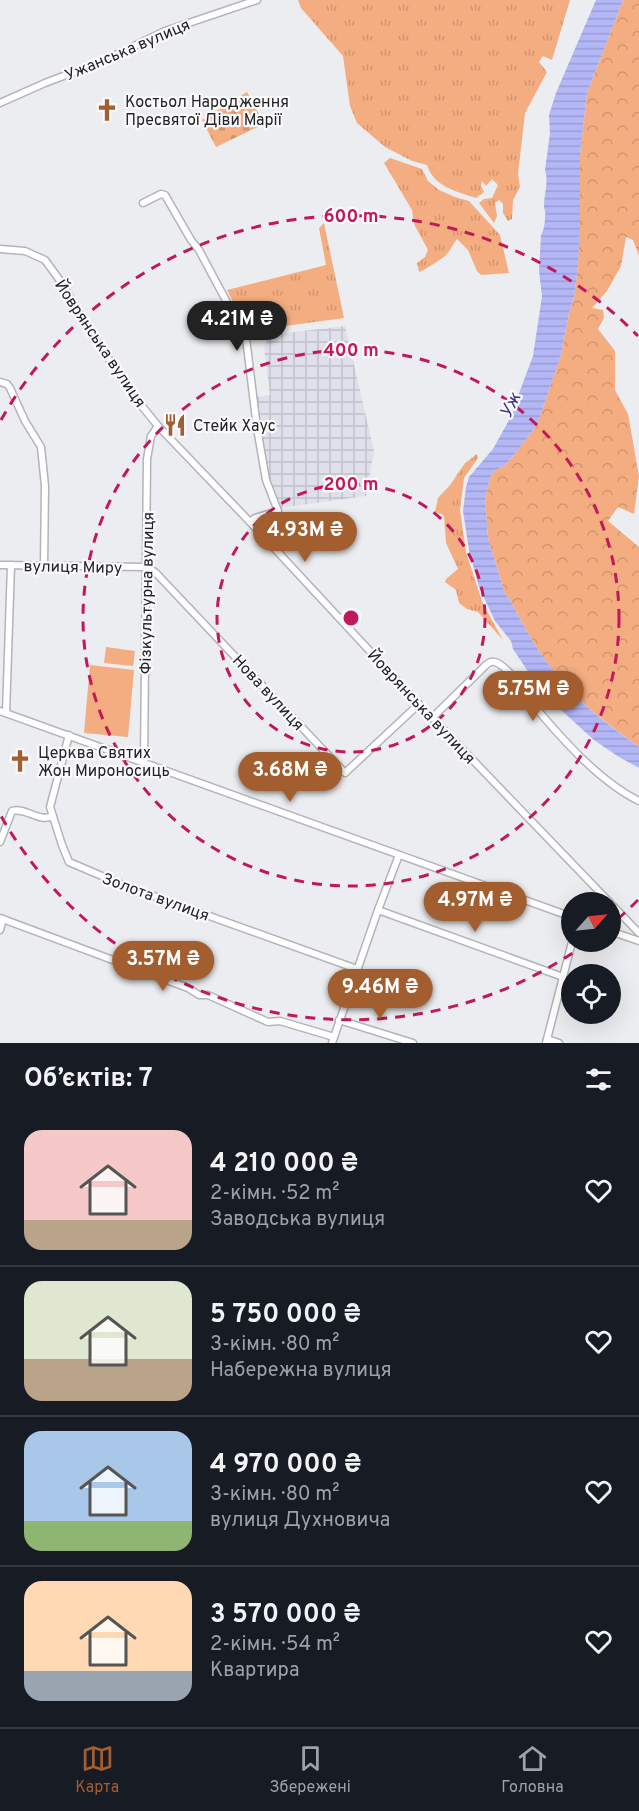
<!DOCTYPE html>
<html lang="uk">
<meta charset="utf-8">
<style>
body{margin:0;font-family:Overpass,sans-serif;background:#242831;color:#f1f3f6;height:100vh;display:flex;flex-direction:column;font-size:22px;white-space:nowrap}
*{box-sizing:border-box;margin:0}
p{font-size:20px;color:#9ea1a6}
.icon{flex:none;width:33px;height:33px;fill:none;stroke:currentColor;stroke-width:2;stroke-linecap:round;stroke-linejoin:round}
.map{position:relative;height:1043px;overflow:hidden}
.panel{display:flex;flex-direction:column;background:#171b24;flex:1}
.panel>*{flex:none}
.needle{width:39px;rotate:63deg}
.tools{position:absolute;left:561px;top:892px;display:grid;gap:12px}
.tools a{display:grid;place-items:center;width:60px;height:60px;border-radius:50%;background:#171b24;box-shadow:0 6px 24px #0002;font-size:30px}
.price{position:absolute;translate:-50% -51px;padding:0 14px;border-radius:21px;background:#a35e30;color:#fff;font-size:20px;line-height:39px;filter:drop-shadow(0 2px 3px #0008)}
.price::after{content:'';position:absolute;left:50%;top:36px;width:18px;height:14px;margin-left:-9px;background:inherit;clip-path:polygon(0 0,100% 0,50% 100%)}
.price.active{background:#222;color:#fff}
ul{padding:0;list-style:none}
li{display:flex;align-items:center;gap:18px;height:150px;padding:0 24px}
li+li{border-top:2px solid #363941}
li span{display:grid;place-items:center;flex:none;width:168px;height:120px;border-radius:18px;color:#555}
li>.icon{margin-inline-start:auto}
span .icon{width:72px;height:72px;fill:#fffc;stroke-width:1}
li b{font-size:26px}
h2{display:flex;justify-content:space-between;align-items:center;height:72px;padding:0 24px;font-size:26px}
.dock{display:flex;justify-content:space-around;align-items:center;height:84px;border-top:2px solid #363941;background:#171b24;font-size:16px;color:#9ea1a6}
.dock a{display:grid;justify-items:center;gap:3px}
.dock .active{color:#a35e30}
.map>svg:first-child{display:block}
.industrial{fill:url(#industrial-grid)}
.grass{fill:url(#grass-tufts)}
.forest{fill:url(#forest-crowns)}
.cemetery{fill:url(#cemetery-stones)}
.pitch{fill:#f4ad80}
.water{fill:url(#water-rules)}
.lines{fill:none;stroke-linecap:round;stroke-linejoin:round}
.minor-casing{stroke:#b3b4b7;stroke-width:9}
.minor{stroke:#fff;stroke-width:6}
.ring{fill:none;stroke:#c2185b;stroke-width:3;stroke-dasharray:10 8}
.labels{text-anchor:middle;stroke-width:4.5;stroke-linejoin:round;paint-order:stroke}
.street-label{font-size:16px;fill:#242425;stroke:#fafafd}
.poi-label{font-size:16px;fill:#242425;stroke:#fafafd;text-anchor:start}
.water-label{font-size:18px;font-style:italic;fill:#3d358e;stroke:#fafafd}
.centre{fill:#c2185b;stroke:#fafafd;stroke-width:3}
.ring-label{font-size:18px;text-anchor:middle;font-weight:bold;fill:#c2185b;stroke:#fafafd;stroke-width:4.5;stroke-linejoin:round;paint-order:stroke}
</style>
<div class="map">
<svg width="639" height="1043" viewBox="0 0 639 1043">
<defs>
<pattern id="industrial-grid" width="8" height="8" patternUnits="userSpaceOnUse" patternTransform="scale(1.5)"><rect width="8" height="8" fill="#dfe0eb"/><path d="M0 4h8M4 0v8" fill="none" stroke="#bfc0c9"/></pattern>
<pattern id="grass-tufts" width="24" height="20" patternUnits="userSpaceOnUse" patternTransform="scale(1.5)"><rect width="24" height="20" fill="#f4ad80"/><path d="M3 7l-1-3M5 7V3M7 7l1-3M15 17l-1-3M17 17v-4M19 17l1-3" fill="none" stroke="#d1956e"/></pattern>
<pattern id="forest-crowns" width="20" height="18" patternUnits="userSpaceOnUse" patternTransform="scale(1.5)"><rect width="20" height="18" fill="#f4ad80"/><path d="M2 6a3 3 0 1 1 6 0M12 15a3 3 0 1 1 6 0" fill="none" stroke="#d1956e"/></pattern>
<pattern id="cemetery-stones" width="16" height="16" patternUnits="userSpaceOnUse" patternTransform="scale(1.5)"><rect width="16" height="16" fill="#f4ad80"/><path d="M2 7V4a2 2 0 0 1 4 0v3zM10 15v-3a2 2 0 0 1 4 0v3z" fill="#d1956e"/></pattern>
<pattern id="water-rules" width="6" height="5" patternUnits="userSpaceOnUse" patternTransform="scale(1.5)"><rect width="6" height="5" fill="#b3b7f6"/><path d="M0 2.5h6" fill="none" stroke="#9a9dd3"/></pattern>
</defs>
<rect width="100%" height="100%" fill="#ecedf0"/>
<!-- industrial -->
<polygon class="industrial" points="345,326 374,451 366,496 279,508 268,480 256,397 270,395 264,347 270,335"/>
<!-- grass -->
<g class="grass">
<path d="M298,0h272l-18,60 -9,-4 -4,6 8,10 -22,41 -7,61 2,13 -7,13 -1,19 -4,2 -5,-8v-9l-4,-4 -4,3 2,13 -3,7 -15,-20 5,-4 8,-1 6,-13 -6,-6 -6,7 -4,-5 -1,5 3,6 -8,6c-20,-7 -42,-11 -49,-33l-15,-4 -27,-14 -28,-24 -7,-17 -7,-50 -42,-48z"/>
<path d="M390,158l32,11 6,12 11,9 16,7 14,4 31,34 9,38 -28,2 -4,-4 -9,-21 -11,-11c-4,5 -7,12 -12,17 -5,4 -20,14 -26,16l-2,-9 8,-6 3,-7 -14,-26 -2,-14 -28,-47z"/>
<polygon points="324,223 344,318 248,331 227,290 326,265 319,228"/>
<polygon points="477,454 478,458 464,478 460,510 466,552 483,604 503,640 478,612 467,609 459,603 456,590 445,582 446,579 458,569 446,543 444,515 435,512 438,498 450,485 465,463"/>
</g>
<!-- forest -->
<path class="forest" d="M623,0h16v256l-6,-16 -7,-3 -5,29 -14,25 -15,17 11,2 1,8 -6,11 17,22v39l13,24 11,62 -5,38 -16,-7 -10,14 31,26v200c-23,-17 -48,-35 -68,-56 -26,-26 -45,-60 -62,-93l-4,-4 -17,-56 -3,-40 5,-20 4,-7 10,-5 10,-11 23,-30 24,-70 8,-42 5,-16 4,-32 2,-111 7,-61z"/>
<!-- cemetery -->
<polygon class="cemetery" points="247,92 264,124 216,147 202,120"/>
<!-- pitch -->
<g class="pitch">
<polygon points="106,647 135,651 133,666 104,663"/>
<polygon points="90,665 134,670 128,737 84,733"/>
</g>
<!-- water -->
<path class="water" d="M596,0h27l-36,93 -7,61v68l-2,43 -4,32 -5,16 -8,42 -24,70 -23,30 -10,11 -10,5 -4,7 -5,20 3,40 17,56 4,4c17,33 36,67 62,93 20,21 44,39 68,56v21l-20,-11 -25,-17 -33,-30 -28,-31 -20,-30 -2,-8 -16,-20 -16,-34 -10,-37 -6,-39 3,-24 3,-10 24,-28 16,-29 24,-64 9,-60 -3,-25 2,-36c3,-4 4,-13 4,-19 1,-3 -1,-7 -1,-10 0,-12 5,-24 1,-36l5,-37 -1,-18 7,-22z"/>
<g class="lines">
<!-- minor casing -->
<g class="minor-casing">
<g id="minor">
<polyline points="0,103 45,83 103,61 165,31 257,0"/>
<polyline points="143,203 161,194 165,195 191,240 199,250 246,338 257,428 266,480 278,511 255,518 250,522"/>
<polyline points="0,249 25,251 45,260 61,282 95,339 137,400 158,426 250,522 419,704 639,933"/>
<polyline points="0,382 7,384 10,388 25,421 41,447 45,486 44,566"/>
<polyline points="0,565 146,567 155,572 345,773 419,704"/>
<polyline points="0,711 572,917"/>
<polyline points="6,713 11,565"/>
<path d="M432,718l54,-53c4,-3 5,-4 9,-3 14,4 31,34 40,45 28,33 65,75 104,94"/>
<polyline points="69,735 50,807 62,845 69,862 123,885 357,969"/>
<polyline points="144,763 147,459 151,436 158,426"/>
<path d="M0,842l12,-31c14,-4 27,12 41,5"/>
<polyline points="378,910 563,977"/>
<polyline points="0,918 188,988 199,995 208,995 268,1022 280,1021 334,1037"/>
<polyline points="0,930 3,919"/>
<polyline points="610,931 639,941"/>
<polyline points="339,1020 413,1043"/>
<polyline points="547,1039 559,1043"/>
<polyline points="332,1043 378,910 399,855"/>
<polyline points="546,1043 572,942"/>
</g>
</g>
<!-- minor -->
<use href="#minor" class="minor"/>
</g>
<!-- distance rings -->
<g class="ring">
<circle cx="351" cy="618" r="134"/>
<circle cx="351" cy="618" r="268"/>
<path d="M638 900A402 402 0 0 1 612 924M587 943A402 402 0 0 1 1 816M1 420A402 402 0 0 1 638 336"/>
</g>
<!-- icons -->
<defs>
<g id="church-bare" transform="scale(1.8)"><path d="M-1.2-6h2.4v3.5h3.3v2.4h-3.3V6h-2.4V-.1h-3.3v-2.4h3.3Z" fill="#a35e30" stroke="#fafafd" stroke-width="2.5" paint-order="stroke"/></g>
<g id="restaurant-bare" transform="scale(1.8)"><path d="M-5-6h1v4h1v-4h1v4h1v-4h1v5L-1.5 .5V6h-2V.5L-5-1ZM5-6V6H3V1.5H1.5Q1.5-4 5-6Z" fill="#a35e30" stroke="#fafafd" stroke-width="2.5" paint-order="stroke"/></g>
</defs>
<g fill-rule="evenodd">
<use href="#church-bare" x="107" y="110"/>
<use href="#restaurant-bare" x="175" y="425"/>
<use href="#church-bare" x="20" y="761"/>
</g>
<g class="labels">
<!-- street labels -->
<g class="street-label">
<text transform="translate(127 49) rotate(-23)" y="6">Ужанська вулиця</text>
<text transform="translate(101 343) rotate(56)" y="6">Йоврянська вулиця</text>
<text transform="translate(73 566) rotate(1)" y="6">вулиця Миру</text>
<text transform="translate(146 593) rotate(-89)" y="6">Фізкультурна вулиця</text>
<text transform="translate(269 692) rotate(47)" y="6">Нова вулиця</text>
<text transform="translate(422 706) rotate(47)" y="6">Йоврянська вулиця</text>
<text transform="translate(156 896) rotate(20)" y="6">Золота вулиця</text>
</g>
<!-- poi labels -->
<g class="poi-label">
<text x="125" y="107">Костьол Народження<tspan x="125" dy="18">Пресвятої Діви Марії</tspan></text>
<text x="193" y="431">Стейк Хаус</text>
<text x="38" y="758">Церква Святих<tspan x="38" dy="18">Жон Мироносиць</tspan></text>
</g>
<!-- water labels -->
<g class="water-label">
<text transform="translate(510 405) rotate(-64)" y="6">Уж</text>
</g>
</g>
<circle cx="351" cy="618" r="9" class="centre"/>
<g class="ring-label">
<text x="351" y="222">600 m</text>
<text x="351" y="356">400 m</text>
<text x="351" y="490">200 m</text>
</g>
</svg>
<div class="tools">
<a><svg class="needle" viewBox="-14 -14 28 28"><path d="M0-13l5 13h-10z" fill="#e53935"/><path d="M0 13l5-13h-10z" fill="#9ea1a6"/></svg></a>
<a><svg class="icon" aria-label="locate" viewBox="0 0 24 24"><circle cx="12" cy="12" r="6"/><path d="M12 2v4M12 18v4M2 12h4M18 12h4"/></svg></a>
</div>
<b class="price active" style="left:237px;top:352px">4.21M ₴</b>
<b class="price" style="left:305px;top:563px">4.93M ₴</b>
<b class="price" style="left:533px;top:722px">5.75M ₴</b>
<b class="price" style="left:290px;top:803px">3.68M ₴</b>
<b class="price" style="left:475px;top:933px">4.97M ₴</b>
<b class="price" style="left:163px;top:992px">3.57M ₴</b>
<b class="price" style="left:380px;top:1020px">9.46M ₴</b>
</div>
<section class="panel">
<h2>Об’єктів: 7<svg class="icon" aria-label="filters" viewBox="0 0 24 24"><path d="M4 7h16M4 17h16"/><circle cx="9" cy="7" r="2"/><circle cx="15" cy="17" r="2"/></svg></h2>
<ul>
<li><span style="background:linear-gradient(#f6c9c9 75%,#b9a48a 0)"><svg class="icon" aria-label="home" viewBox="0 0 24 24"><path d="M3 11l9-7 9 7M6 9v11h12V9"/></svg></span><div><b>4 210 000 ₴</b><p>2-кімн. · 52 m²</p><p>Заводська вулиця</p></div><svg class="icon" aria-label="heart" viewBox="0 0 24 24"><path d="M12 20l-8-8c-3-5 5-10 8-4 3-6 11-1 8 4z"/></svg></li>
<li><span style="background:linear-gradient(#dfe7d0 65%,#b9a48a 0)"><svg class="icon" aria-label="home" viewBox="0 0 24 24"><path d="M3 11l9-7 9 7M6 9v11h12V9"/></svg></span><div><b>5 750 000 ₴</b><p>3-кімн. · 80 m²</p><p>Набережна вулиця</p></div><svg class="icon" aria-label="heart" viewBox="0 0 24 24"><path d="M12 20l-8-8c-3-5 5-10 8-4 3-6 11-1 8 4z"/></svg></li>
<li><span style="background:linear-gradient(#a9c7e8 75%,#8fb573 0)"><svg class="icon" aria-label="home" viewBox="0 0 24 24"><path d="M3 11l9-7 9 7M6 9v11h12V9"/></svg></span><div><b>4 970 000 ₴</b><p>3-кімн. · 80 m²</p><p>вулиця Духновича</p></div><svg class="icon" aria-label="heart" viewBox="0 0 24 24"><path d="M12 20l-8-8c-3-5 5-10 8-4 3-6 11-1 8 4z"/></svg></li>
<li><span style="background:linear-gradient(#ffd9b3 75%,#9aa5b1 0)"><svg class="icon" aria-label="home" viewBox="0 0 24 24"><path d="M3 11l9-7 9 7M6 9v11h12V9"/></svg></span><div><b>3 570 000 ₴</b><p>2-кімн. · 54 m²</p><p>Квартира</p></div><svg class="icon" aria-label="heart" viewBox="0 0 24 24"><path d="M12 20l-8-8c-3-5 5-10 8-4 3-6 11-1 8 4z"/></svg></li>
</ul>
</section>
<nav class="dock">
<a class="active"><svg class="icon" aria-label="map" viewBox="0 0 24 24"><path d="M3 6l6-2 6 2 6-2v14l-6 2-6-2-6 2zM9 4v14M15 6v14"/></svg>Карта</a>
<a><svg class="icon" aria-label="saved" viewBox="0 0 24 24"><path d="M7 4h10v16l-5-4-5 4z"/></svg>Збережені</a>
<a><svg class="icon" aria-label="home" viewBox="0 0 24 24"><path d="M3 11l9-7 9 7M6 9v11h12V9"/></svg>Головна</a>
</nav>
